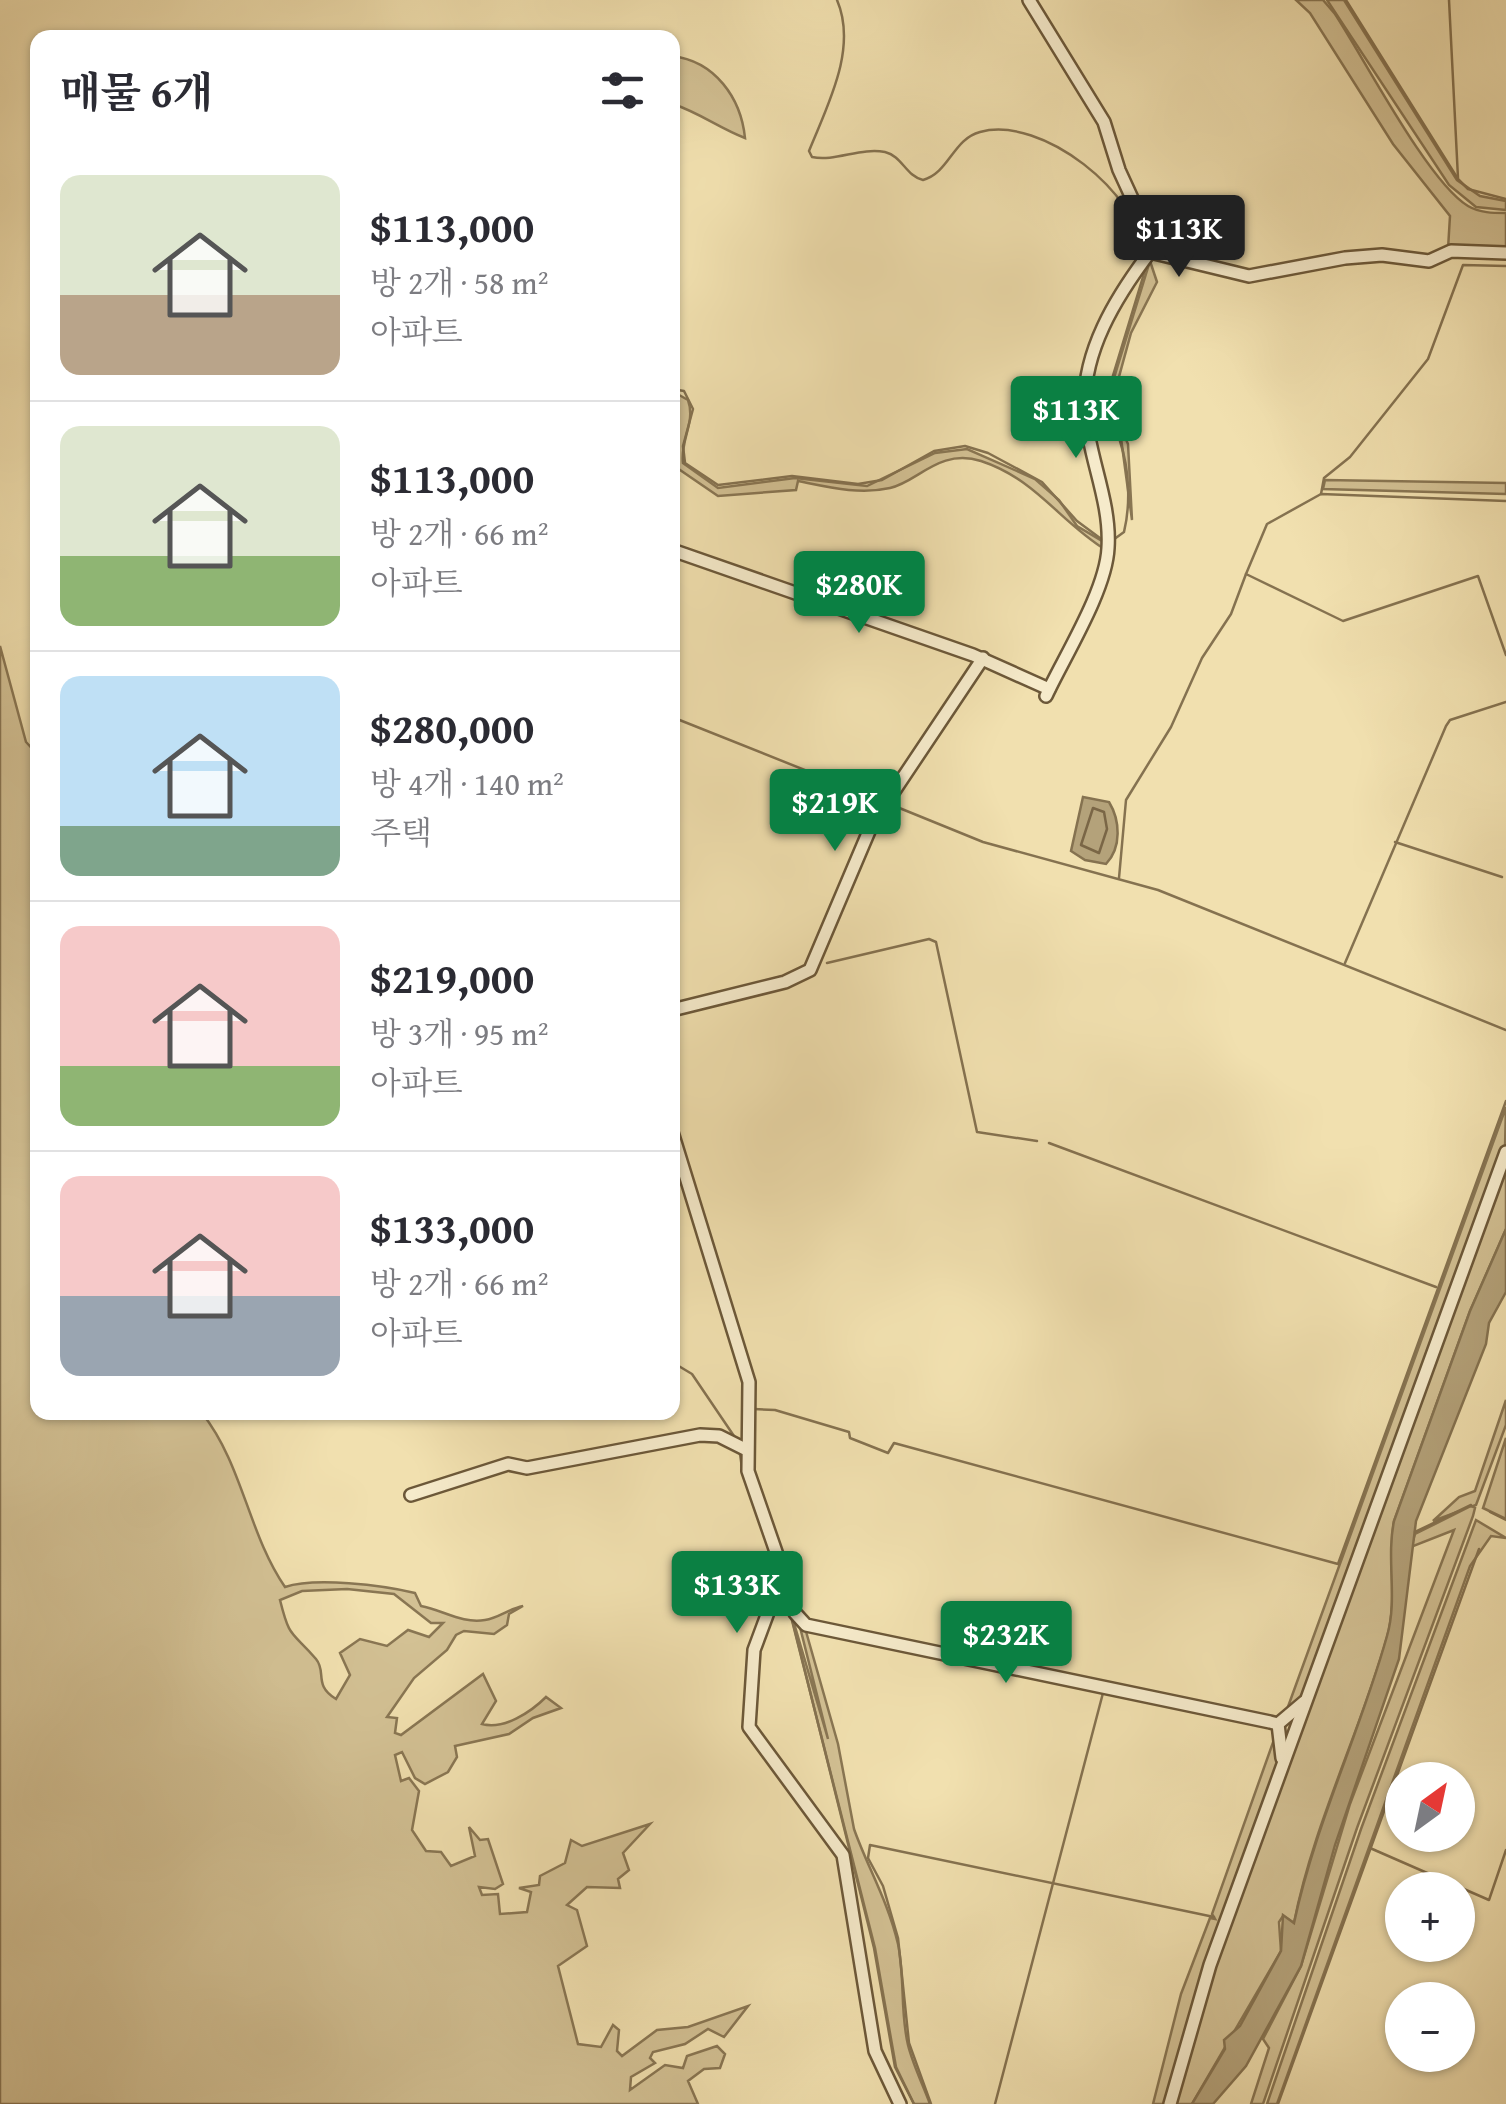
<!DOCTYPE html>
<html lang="ko">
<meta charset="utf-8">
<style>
body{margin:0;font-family:"Gentium Book Plus","Noto Serif KR",serif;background:#f7f7f7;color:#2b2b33;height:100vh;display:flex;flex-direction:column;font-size:38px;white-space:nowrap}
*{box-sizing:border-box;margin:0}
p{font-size:32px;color:#7c7c81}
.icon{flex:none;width:55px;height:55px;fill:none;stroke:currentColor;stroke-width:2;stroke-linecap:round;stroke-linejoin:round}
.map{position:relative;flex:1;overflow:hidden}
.drawer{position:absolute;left:30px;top:30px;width:650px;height:1390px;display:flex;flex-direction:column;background:#fff;border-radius:20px;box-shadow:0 2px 8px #0004}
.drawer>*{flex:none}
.needle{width:65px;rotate:33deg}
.tools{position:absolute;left:1385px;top:1762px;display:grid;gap:20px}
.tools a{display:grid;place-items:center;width:90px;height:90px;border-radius:50%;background:#fff;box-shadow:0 2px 8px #0004;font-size:50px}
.price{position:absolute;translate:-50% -85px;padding:0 22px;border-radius:10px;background:#0b8043;color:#fff;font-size:32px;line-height:65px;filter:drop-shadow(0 2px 5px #0008)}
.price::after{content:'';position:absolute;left:50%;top:60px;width:30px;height:22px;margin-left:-15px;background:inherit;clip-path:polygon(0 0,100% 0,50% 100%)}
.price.active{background:#222;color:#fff}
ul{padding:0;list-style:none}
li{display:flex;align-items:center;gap:30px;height:250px;padding:0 30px}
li+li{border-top:2px solid #e1e1e2}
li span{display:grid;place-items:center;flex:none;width:280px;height:200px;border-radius:20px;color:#555}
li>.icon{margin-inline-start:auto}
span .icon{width:120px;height:120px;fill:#fffc;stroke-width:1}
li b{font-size:42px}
h2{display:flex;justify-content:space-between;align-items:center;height:120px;padding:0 30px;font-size:42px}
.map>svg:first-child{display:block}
.green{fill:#d3c194;stroke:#897653;stroke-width:2.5;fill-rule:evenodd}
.water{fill:#b4a27a;stroke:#857250;stroke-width:2.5}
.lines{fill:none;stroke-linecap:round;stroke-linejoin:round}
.shore{stroke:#7a6646;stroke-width:2.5}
.stream{stroke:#857250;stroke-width:2.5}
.street-casing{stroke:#6c5839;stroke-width:16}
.street{stroke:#f6ebcb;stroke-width:11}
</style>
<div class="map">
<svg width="1506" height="2104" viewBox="0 0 1506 2104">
<rect width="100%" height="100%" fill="#f1e0af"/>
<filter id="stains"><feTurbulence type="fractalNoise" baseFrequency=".002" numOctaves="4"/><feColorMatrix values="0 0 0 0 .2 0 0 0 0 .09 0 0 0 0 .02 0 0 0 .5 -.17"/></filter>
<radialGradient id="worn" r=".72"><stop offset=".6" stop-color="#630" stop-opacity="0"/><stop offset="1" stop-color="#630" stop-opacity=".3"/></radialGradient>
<!-- green -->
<g class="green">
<path d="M1296,0h27l12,14c29,44 93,168 133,192 12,7 25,7 38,7v37l-58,-1 2,-33 -57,-72 -83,-131z"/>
<polygon points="1327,0 1344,0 1457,180 1480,196 1506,201 1506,210 1476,207 1449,185"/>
<path d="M672,56c43,5 69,42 73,82 -26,-10 -45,-25 -72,-34z"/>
<polygon points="1150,261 1157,282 1131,333 1111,406 1128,444 1132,520 1121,438 1108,421 1106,404"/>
<path d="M672,391l16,9c8,22 -8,40 -5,63l35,25 77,-10 72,8 68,-33 32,-4 68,30 24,21 18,26 30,18 -1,6c-46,-28 -70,-71 -125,-89 -42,-13 -63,21 -91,27 -31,7 -62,-1 -92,-7l-2,9 -78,6 -38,-26h-7z"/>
<polygon points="1325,480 1506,483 1506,494 1323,489"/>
<path d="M0,646l26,96 12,13v657l164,1c41,52 46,120 83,174 30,-10 97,-2 130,6l6,13c22,4 41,18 64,14 14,-2 23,-11 38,-14l-14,8 -2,11 -13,9 -30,-3 -8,4 -9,15 -33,28 -27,39 10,1 -2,15 6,2 82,-61 13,27 -14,23c22,6 49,-12 64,-27l15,11 -28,10 -24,16 -54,12 2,11 -9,15 -23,12 -10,-6 -13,-26 -7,3 6,26 8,-3 10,13 -7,39 14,21 15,1 10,14 24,-10 -6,-29 11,13 8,-1 15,45 -8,5 -16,-2 3,8 16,-1 2,20 27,-2 4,-20 -12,-4 20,-3 1,-9 25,-13 6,-23 11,6 68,-22 -27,29 6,17 -11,9 2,9 -33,-1 -20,18 10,5 10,36 -29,20 20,78 23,3 12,-22 6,5 -2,21 5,5 35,-26 31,-3 60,-21 -24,31 -16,-8 -23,15 -32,8 -3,6 5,5 -24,14 -1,13 35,-25 18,3 4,-12 30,-10 8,8 -5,14 -16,1 -16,12 10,23h-698zM347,1589l47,5 37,29h12l-14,14 -21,-7 -21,16 -27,-7 -20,14 10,22 -14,24c-23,-14 -9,-27 -20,-40 -25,-29 -26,-19 -36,-59l22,-9z"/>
<polygon points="1506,1107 1505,1147 1302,1698 1285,1715"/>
<path d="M1506,1160v69l-36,82 -76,210c-7,38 4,78 -7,116 -27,96 -74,188 -93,286l-11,-7 -4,6 2,29 -89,153h-19l40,-138z"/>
<polygon points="1506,1400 1506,1425 1476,1505 1433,1521 1459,1497 1475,1491"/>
<polygon points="1506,1438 1506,1519 1483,1508"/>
<polygon points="1471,1506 1475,1508 1473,1516 1357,1828 1263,2104 1251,2104 1269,2048 1263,2039 1301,1966 1350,1804 1454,1530 1411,1547 1415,1534"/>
<polygon points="1476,1520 1506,1538 1491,1536 1470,1566 1277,2104 1267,2104 1361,1829"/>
<path d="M784,1589l44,150 -28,-112 5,1 33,116 16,85c13,37 34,72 44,115 7,33 2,68 10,101 5,20 15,40 22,59h-16l-18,-37 -21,-119z"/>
<polygon points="1276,1734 1278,1770 1166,2104 1153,2104 1181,1994 1210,1918 1215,1919 1212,1914"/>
</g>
<!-- water -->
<g class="water">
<path d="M1083,797l26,5c11,18 13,45 -3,62l-21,-4 -14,-9z"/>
<path d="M1506,1229v63l-17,31 -3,21 -70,177 -17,138 -64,186 -34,121 -55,100 -33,38h-21l33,-55 -1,-9 16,-14 41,-75 2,-36 11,8c21,-99 66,-190 93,-287 11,-37 -1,-77 7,-115l76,-210z"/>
</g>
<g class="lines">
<!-- shore -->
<polygon class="shore" points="1093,808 1104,812 1107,829 1099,853 1081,845"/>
<!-- stream -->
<g class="stream">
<path d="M837,0c21,49 -10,106 -28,151l3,6c23,5 49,-10 73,-5 17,4 21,24 38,28 26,-7 30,-41 57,-48 62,-17 160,62 163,122"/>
<polyline points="1346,0 1458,179 1468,189 1506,199"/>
<polyline points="1449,0 1458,178"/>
<polyline points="672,389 684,391 693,409 683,446 685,463 718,485 792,476 858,484 882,480 934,451 965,446 988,453 1042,482 1077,521 1104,541"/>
<polyline points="1321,494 1324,478 1350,457 1428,359 1463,265 1506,266"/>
<path d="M1113,540l11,-8c7,-29 5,-63 -4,-91 -6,-15 -17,-19 -16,-36l42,-138"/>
<polyline points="1246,574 1267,524 1321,494 1506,501"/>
<polyline points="672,717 880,800"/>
<polyline points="892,805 983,842 1158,890 1506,1030"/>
<polyline points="1395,842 1502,877"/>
<polyline points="1119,878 1126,800 1171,727 1202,658 1231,614 1246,574 1343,621 1478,576 1506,655"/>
<polyline points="827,963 929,939 936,942 977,1132 1037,1141"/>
<polyline points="1345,963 1446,726 1450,720 1506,702"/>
<polyline points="1049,1143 1436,1287"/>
<polyline points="672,1362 692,1374 736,1439"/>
<polyline points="754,1409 775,1410 849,1432 850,1438 888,1453 894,1443 1338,1564 1506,1101"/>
<polyline points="740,1454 742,1468"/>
<polyline points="744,1476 751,1496"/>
<polyline points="1490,1512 1506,1520"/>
<polyline points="1415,1532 1471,1505"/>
<polyline points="791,1615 874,1948 895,2067 914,2104"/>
<polyline points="1370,1848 1489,1900 1506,1850"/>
<polyline points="931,2104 909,2043 898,1938 883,1886 868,1858 870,1845 1214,1917"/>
<polyline points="995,2104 1103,1693"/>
<polyline points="1278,2104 1479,1549"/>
</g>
<!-- street casing -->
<g class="street-casing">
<g id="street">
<polyline points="1029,0 1104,122 1119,170 1147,231 1150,252 1249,276 1345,258 1382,255 1429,261 1451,251 1506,253"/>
<polyline points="672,550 973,655 1049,689"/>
<path d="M1046,696c18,-39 60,-105 62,-148 3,-46 -19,-90 -23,-136 -4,-59 31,-115 65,-160"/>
<polyline points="672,1010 785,982 810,970 872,824 983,658"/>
<polyline points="672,1132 749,1382 748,1471 783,1572 754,1650 749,1727 843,1855 875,2051 900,2104"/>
<polyline points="411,1495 508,1464 527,1468 700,1435 719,1436 747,1450"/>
<polyline points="783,1572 795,1613 806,1625 1270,1722 1278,1724 1282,1758"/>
<polyline points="1278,1724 1304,1702"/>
<polyline points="1170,2104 1210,1965 1506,1152"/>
</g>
</g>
<!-- street -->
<use href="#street" class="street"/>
</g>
<rect width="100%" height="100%" filter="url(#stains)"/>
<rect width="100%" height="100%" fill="url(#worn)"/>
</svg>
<div class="tools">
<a><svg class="needle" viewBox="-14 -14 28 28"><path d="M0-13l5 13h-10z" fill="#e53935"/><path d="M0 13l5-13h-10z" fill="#7c7c81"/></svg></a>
<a>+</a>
<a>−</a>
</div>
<b class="price active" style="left:1179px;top:280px">$113K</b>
<b class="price" style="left:1076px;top:461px">$113K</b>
<b class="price" style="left:859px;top:636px">$280K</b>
<b class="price" style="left:835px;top:854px">$219K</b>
<b class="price" style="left:737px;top:1636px">$133K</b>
<b class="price" style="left:1006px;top:1686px">$232K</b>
<section class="drawer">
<h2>매물 6개<svg class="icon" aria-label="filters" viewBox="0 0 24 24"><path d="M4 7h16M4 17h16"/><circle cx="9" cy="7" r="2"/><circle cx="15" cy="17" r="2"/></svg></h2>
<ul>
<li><span style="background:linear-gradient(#dfe7d0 60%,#b9a48a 0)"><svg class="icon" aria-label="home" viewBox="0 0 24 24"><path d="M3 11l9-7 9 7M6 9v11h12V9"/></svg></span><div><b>$113,000</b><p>방 2개 · 58 m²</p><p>아파트</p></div></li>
<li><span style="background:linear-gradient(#dfe7d0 65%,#8fb573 0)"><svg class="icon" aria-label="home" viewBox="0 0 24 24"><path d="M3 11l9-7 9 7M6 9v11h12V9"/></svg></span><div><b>$113,000</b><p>방 2개 · 66 m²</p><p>아파트</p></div></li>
<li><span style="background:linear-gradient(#bfe0f5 75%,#7fa58c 0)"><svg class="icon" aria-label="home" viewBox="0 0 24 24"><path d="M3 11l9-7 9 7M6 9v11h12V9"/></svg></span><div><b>$280,000</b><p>방 4개 · 140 m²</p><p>주택</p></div></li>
<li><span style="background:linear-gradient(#f6c9c9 70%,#8fb573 0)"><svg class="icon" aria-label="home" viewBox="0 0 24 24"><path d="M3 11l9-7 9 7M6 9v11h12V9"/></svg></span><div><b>$219,000</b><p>방 3개 · 95 m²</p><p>아파트</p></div></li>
<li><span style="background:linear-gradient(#f6c9c9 60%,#9aa5b1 0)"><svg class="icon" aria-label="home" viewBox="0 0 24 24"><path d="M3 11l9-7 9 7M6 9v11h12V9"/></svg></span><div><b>$133,000</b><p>방 2개 · 66 m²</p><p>아파트</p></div></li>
</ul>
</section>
</div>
